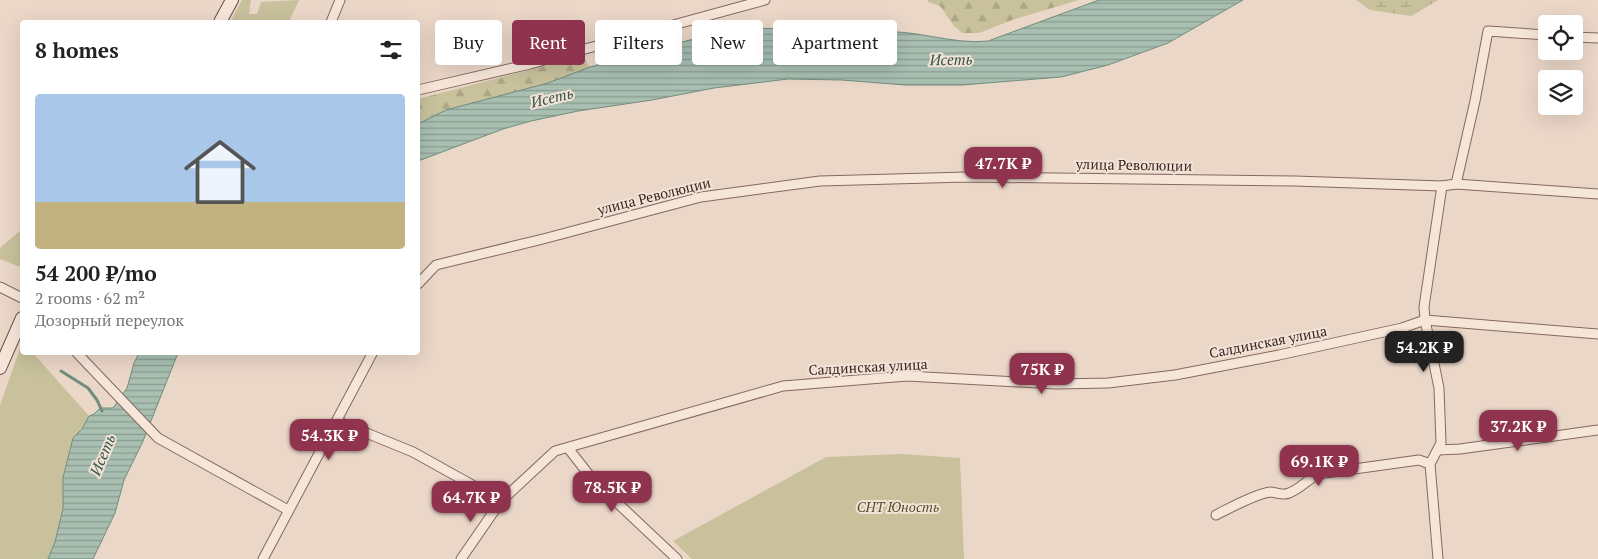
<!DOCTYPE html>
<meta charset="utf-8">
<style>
body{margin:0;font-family:"PT Serif",serif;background:#f2f2f2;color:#222;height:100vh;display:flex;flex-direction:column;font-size:19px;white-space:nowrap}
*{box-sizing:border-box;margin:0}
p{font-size:16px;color:#767676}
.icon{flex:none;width:28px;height:28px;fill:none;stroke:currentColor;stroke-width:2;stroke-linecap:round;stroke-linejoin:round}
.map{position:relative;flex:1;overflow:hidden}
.drawer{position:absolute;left:20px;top:20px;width:400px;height:335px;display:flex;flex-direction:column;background:#fff;border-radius:5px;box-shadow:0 5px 20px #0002}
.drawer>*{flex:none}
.banner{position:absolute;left:435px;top:20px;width:475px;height:45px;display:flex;gap:10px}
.fabs{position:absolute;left:1538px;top:15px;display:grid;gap:10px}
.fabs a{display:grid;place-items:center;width:45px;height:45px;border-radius:5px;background:#fff;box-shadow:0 5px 20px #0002;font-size:25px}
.price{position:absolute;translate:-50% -42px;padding:0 11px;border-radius:10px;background:#8f334e;color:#fff;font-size:16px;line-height:32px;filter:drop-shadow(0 1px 2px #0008)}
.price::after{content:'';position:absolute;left:50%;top:30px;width:15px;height:11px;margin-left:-8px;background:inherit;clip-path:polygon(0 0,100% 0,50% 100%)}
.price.on{background:#222;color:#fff}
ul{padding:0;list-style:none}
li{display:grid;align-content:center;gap:10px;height:265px;padding:0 15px}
li span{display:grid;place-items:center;height:155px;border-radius:5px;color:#555}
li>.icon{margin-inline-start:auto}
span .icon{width:90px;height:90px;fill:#fffc;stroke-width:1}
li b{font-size:21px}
h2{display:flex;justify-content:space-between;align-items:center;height:60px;padding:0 15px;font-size:21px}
.chip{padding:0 18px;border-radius:5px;background:#fff;box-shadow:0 5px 20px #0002;font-size:18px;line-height:45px}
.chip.on{background:#8f334e;color:#fff}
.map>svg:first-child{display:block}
.forest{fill:url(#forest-firs)}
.wetland{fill:url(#wetland-marsh)}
.green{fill:#c8c19c}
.water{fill:url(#water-rules);stroke:#708d7d}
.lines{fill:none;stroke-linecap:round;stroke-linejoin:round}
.stream{stroke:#708d7d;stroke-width:3}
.street-casing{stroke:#85685e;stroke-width:11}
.secondary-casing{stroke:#674a41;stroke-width:14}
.street{stroke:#f6e6da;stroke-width:9}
.secondary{stroke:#f6e6da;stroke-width:12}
.labels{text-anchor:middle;stroke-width:4;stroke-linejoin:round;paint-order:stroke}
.street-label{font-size:14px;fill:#372521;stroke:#f3e3d7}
.park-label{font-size:14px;font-style:italic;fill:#525029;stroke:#f3e3d7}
.water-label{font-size:15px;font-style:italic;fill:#315549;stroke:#f3e3d7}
</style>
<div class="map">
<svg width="1598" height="559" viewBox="0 0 1598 559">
<defs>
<pattern id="forest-firs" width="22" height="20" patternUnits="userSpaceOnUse" patternTransform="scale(1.25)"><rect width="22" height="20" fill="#c8c19c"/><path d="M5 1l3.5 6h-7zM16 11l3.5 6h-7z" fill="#aca686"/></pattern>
<pattern id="wetland-marsh" width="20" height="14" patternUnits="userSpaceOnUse" patternTransform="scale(1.25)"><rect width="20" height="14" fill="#c8c19c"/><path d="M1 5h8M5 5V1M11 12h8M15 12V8" fill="none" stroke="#aca686"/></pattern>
<pattern id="water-rules" width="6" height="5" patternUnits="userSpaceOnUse" patternTransform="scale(1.25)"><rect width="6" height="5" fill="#a8bfb2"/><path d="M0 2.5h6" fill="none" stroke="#8a9b90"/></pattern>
</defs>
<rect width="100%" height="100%" fill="#ebd7c8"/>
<!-- forest -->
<g class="forest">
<polygon points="928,0 1079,0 1012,20 979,33 962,33 954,26 940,6 928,2"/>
<polygon points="583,56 590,67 548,83 418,124 418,99"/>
</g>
<!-- wetland -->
<polygon class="wetland" points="1356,0 1438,0 1411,16 1370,10"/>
<!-- green -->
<g class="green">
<polygon points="242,0 251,0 249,14 257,14 261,2 299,0 289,22 230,22"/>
<polygon points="22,229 22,264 20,267 0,259 0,248"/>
<polygon points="22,343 22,352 33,353 89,416 82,429 73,438 63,478 63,509 55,542 48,559 0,559 0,405"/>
<polygon points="902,454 960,458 964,559 692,559 673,541 826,457"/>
</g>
<!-- water -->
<g class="water">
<path d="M1099,0h144l-75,43 -60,22 -47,12 -99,8h-57l-63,-5 -54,-1 -74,9 -62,12 -74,11 -47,10 -28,8 -85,32v-37l28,-14 102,-27 42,-16 122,-33 41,-6 126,4c37,-3 73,13 109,9z"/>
<polygon points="139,353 178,353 143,441 124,480 115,513 93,559 48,559 55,542 63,509 63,478 73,438 82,429 89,416 94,414 100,408 113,408 127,388 134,363"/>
</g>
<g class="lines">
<!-- stream -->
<polyline class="stream" points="61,371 88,388 97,400 102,411"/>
<!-- street casing -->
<g class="street-casing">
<g id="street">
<polyline points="331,22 340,0"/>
<polyline points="1574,37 1598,38"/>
<polyline points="418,90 530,64 765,0"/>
<polyline points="1456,184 1475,101 1488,31 1546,35"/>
<polyline points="418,284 436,265 543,239 701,197 820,181 966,177 1295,181 1442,186 1456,184 1598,194"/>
<polyline points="0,287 22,298"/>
<polyline points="76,352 158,438 288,510"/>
<polyline points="337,421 413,452 501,501"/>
<polyline points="568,448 593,480 677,559"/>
<polyline points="1438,450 1460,449 1598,430"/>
<path d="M1216,515c14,-7 39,-21 54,-23 6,0 13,4 19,1 11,-4 18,-13 29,-19l101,-14 11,4"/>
<polyline points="263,559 373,352"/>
<polyline points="461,559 501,501 555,451 783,386 907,376 1056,384 1108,383 1175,375 1279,355 1402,328 1425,320 1598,334"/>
<polyline points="1438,559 1430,464 1441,443 1439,388 1425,320 1424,307 1442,186"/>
</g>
</g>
<!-- secondary casing -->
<g class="secondary-casing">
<g id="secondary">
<polyline points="220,22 232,0"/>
<polyline points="0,368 22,318"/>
</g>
</g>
<!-- street -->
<use href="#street" class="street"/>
<!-- secondary -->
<use href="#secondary" class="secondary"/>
</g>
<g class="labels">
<!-- street labels -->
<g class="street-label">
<text transform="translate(1134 165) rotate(1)" y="5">улица Революции</text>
<text transform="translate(654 196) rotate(-14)" y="5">улица Революции</text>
<text transform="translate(1268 342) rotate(-11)" y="5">Салдинская улица</text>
<text transform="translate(868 367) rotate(-3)" y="5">Салдинская улица</text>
</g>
<!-- park labels -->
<g class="park-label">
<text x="898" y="512">СНТ Юность</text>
</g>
<!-- water labels -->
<g class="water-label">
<text transform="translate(951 60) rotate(-1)" y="5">Исеть</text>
<text transform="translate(552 98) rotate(-13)" y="5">Исеть</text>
<text transform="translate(103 455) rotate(-67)" y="5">Исеть</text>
</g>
</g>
</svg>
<div class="fabs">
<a><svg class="icon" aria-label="locate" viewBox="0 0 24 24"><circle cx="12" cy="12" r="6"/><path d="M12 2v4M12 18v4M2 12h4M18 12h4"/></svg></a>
<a><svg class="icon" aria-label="layers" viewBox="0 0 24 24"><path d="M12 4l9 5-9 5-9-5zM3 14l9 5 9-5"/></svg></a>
</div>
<b class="price" style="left:1003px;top:189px">47.7K ₽</b>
<b class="price on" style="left:1424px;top:373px">54.2K ₽</b>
<b class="price" style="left:1042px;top:395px">75K ₽</b>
<b class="price" style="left:1518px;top:452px">37.2K ₽</b>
<b class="price" style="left:329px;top:461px">54.3K ₽</b>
<b class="price" style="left:1319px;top:487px">69.1K ₽</b>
<b class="price" style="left:612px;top:513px">78.5K ₽</b>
<b class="price" style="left:471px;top:523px">64.7K ₽</b>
<div class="banner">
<a class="chip">Buy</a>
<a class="chip on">Rent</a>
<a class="chip">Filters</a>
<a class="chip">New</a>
<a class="chip">Apartment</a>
</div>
<section class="drawer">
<h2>8 homes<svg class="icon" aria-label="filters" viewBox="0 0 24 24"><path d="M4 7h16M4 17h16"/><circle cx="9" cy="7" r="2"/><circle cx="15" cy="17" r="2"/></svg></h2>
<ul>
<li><span style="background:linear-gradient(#a9c7e8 70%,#c2b280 0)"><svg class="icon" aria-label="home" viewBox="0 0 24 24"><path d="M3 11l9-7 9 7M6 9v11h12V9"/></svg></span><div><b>54 200 ₽/mo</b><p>2 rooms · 62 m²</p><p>Дозорный переулок</p></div></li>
</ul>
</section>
</div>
